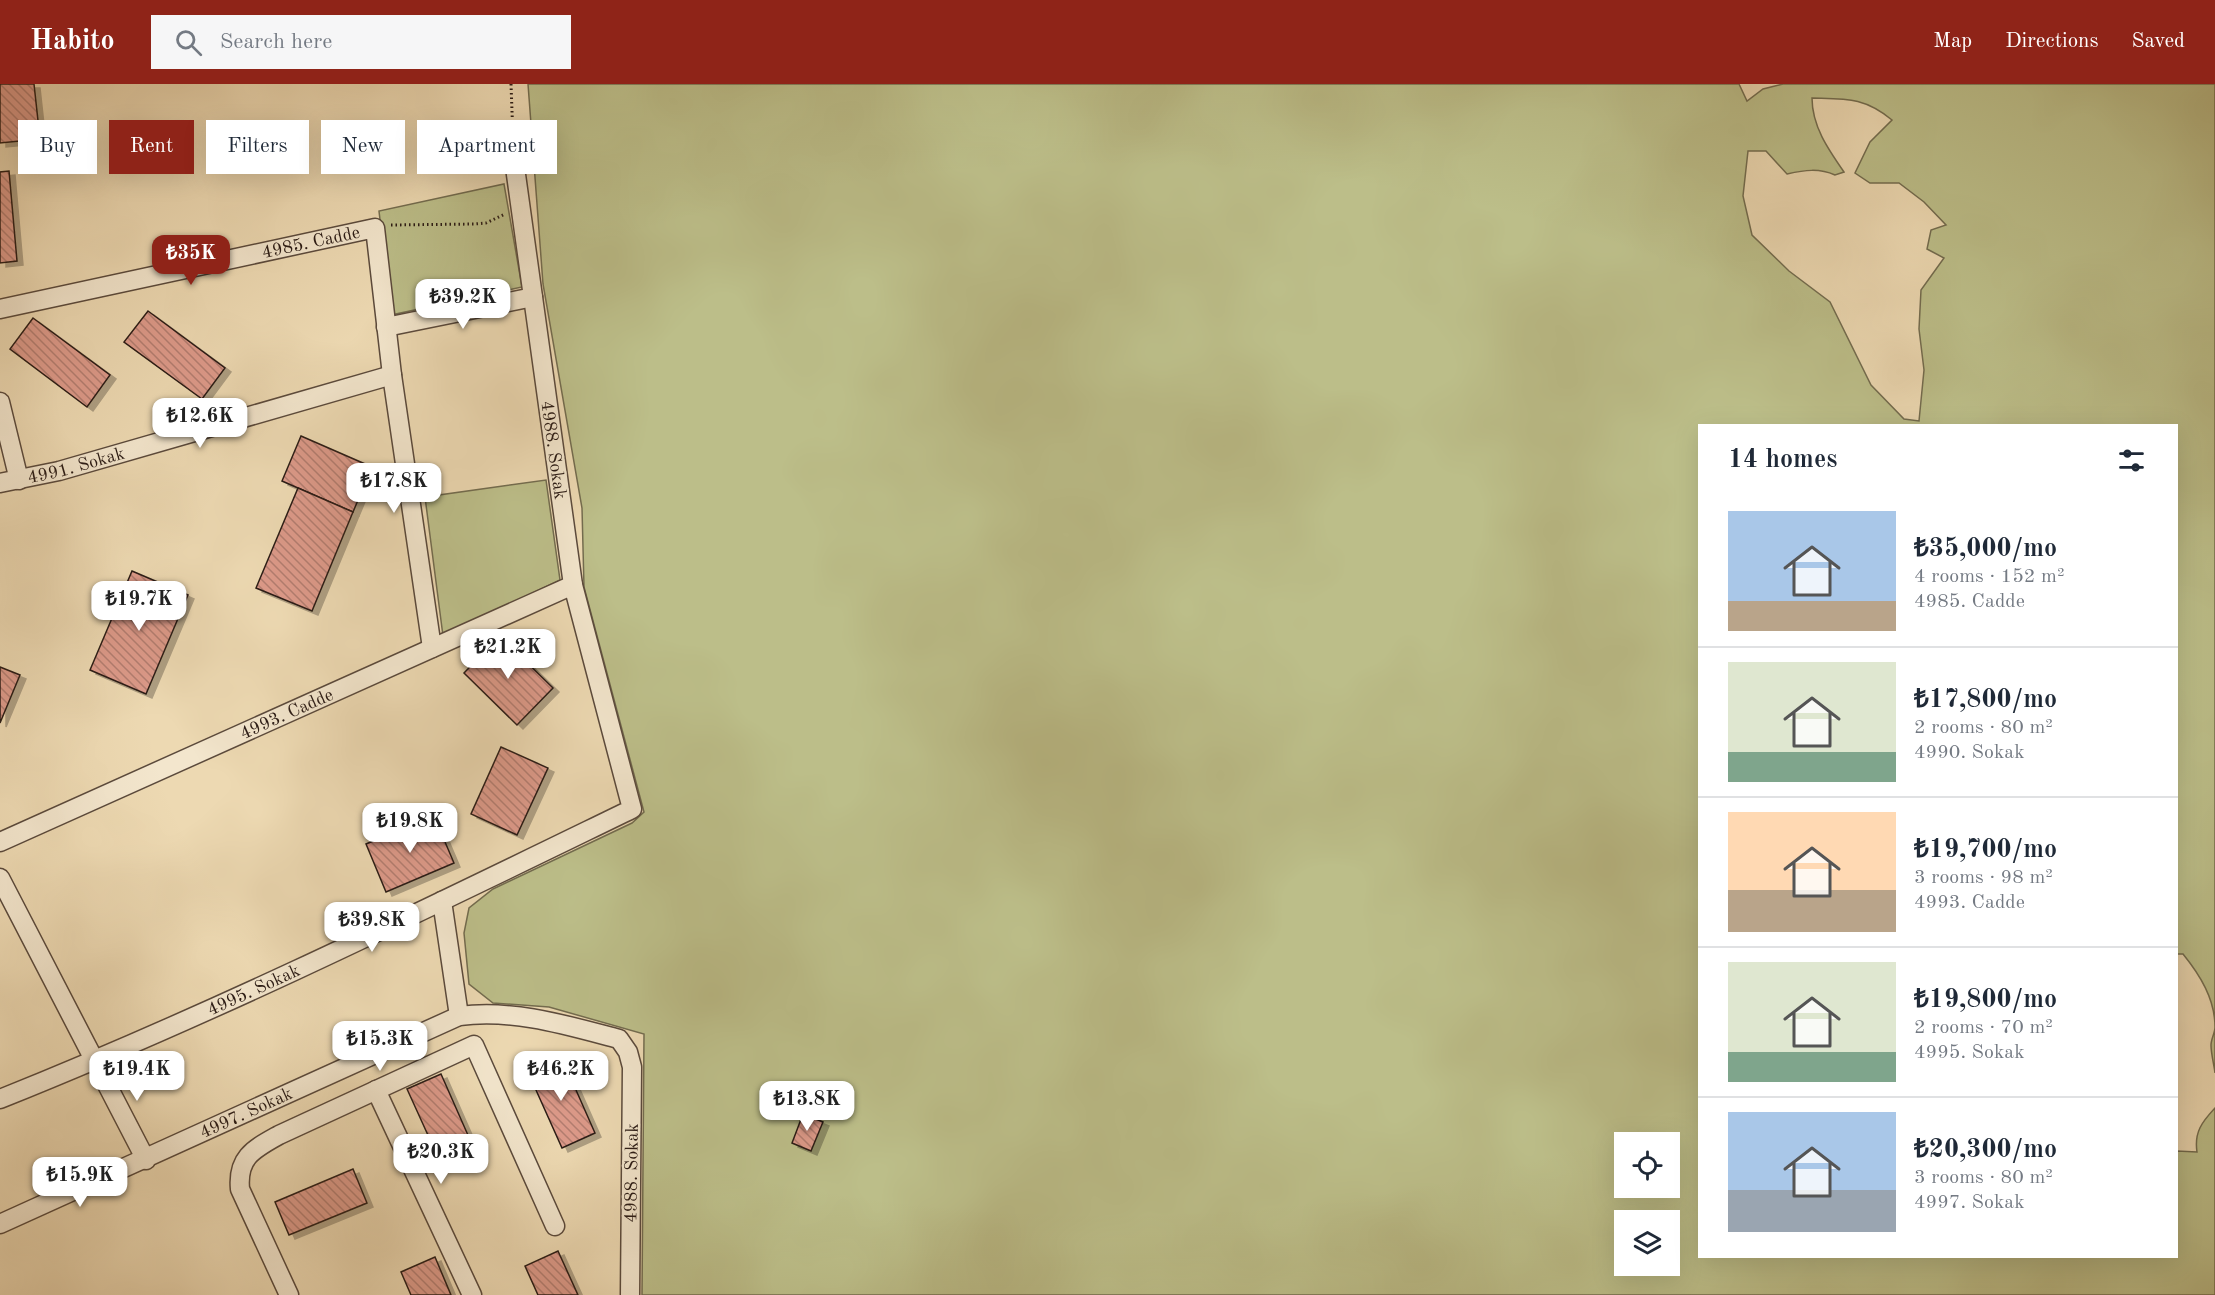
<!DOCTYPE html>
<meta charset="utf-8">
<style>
body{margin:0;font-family:"Old Standard TT",serif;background:#f6f6f7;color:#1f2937;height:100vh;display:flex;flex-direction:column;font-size:22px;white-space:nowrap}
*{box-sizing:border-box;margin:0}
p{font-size:20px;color:#747a83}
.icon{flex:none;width:33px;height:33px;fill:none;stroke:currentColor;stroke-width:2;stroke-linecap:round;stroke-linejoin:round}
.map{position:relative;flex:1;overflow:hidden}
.drawer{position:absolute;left:1698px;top:340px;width:480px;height:834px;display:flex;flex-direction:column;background:#fff;border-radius:0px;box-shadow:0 6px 24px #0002}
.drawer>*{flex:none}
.top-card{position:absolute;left:18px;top:36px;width:570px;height:54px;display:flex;gap:12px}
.fabs{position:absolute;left:1614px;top:1048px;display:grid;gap:12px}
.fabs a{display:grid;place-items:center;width:66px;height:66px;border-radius:0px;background:#fff;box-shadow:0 6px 24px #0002;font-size:30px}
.price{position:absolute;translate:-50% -51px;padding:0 14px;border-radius:12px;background:#fff;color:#222;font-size:20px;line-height:39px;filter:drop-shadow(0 2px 3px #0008)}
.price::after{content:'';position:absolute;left:50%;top:36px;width:18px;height:14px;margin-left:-9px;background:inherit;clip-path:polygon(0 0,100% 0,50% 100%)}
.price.current{background:#8f2418;color:#fff}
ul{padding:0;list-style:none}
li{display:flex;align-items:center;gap:18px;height:150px;padding:0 30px}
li+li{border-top:2px solid #e0e1e3}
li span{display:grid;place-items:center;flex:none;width:168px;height:120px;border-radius:0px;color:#555}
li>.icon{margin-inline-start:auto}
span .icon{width:72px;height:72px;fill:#fffc;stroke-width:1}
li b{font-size:26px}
h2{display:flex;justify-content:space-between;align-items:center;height:72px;padding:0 30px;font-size:26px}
.tag{padding:0 21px;border-radius:0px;background:#fff;box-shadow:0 6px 24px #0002;font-size:21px;line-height:54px}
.tag.current{background:#8f2418;color:#fff}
header{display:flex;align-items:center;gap:36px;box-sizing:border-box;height:84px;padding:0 30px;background:#8f2418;color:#fff}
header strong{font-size:28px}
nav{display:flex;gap:33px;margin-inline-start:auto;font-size:21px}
.search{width:420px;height:54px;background:#f6f6f7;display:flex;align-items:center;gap:15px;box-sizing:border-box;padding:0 21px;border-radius:0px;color:#747a83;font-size:22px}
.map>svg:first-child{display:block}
.grass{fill:#bcbe89;stroke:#736c4f;stroke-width:1.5;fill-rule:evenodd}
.building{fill:url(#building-back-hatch);stroke:#2a1b15;stroke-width:1.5;filter:url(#shadow)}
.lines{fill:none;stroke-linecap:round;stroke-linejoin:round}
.minor-casing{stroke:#5b4a3c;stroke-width:21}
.path{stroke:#2a1b15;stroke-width:3;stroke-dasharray:1.5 3;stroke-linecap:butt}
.minor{stroke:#f3e6cd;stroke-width:18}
.labels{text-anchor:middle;stroke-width:4.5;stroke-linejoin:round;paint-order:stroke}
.street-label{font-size:18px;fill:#2a1b15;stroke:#f3e6cd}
</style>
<header>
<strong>Habito</strong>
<div class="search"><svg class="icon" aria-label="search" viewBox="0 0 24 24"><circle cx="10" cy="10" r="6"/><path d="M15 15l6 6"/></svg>Search here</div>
<nav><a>Map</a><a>Directions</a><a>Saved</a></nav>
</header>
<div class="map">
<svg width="2215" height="1211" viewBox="0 0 2215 1211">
<defs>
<pattern id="building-back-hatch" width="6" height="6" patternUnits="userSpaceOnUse" patternTransform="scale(1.5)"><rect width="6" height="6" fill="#dd9a8a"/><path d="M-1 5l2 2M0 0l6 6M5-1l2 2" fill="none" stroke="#b37d70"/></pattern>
<filter id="shadow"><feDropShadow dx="6" dy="4" stdDeviation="0" flood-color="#0004"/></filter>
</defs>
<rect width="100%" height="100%" fill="#edd9b2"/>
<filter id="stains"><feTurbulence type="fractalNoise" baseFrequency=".00333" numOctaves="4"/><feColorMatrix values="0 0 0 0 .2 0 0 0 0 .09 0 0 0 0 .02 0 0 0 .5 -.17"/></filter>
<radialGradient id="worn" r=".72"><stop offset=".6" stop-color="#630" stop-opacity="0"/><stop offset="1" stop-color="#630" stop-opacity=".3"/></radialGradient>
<!-- grass -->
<g class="grass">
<path d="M528,0h1211l8,17 16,-12 20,-5h432v989c-1,-9 -4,-19 -4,-28 0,-6 4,-12 4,-18 0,-28 -15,-52 -32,-73h-6l-1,-528h-476v831h476l1,-106 20,1c-3,-20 5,-30 18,-44v187h-1573l2,-261 -95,-27 -56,-4 -24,-19 -5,-51 5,-25 24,-19 139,-66 12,-11 -60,-225 -2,-79 -39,-224zM1812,14c34,1 52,-1 80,22l-22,22 -15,31 15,10h29l25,19 22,23 -15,5 -4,19 17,9 -23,32 -2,39 5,41 -5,51 -15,-2 -33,-34 -41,-83 -41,-31 -37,-36 -9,-39 5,-45h18l21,23c18,-4 32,-6 48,1l9,-3c-16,-23 -32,-46 -32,-74zM1624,1059h46v45h-46zM1624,1137h46v45h-46z"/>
<polygon points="504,100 522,203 391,231 379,127"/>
<polygon points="546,396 560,496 443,552 425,413"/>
</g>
<!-- building -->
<g class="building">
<polygon points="0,0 34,0 40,55 0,59"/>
<polygon points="9,87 17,177 0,179 0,88"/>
<polygon points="148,227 225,284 202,315 124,258"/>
<polygon points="33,234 110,291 87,323 10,265"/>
<polygon points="301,352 372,383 353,428 282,397"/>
<polygon points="298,404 353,428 312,527 256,504"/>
<polygon points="132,487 188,511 146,610 90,586"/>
<polygon points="500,552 553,604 517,641 464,589"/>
<polygon points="0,583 20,591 0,639"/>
<polygon points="501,663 548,684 517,751 471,730"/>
<polygon points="434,732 454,779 386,808 366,760"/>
<polygon points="561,972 595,1049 562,1064 527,986"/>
<polygon points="441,990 475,1067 442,1082 407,1005"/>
<polygon points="803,1030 823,1038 811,1067 792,1059"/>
<polygon points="353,1085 367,1119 289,1151 275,1118"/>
<polygon points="558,1167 578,1211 538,1211 525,1182"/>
<polygon points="435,1173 451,1211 411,1211 401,1188"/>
</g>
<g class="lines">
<!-- minor casing -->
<g class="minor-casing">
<g id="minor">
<path id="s1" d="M0,225l375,-81 17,147 40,273"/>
<polyline points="386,243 533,213"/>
<polyline points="0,318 19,396"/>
<path id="s2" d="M0,399l59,-12 333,-96"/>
<path id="s3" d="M0,758l573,-257"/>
<polyline points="0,794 146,1076"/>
<polyline points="442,817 459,932"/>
<polyline points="376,1006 472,1211"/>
<path id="s4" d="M0,1015c215,-86 424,-189 632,-290l-59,-224 -60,-432"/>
<path id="s5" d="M0,1140l459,-208c56,-7 107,9 160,23l9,13 4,15 -2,228"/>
<path d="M289,1211l-49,-106c-3,-32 14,-40 39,-54l195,-90 81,181"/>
</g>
</g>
<!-- path -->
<g class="path">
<polyline points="511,0 513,54"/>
<polyline points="391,141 475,140 486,139 505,130"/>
</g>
<!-- minor -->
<use href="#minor" class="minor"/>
</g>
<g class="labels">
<!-- street labels -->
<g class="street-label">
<text dy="6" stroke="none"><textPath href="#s1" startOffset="318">4985. Cadde</textPath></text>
<text transform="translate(554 366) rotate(82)" y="6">4988. Sokak</text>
<text dy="6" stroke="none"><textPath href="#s2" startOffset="78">4991. Sokak</textPath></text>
<text dy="6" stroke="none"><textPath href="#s3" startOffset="314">4993. Cadde</textPath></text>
<text dy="6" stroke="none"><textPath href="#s4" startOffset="276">4995. Sokak</textPath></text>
<text dy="6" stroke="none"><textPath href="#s5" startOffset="270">4997. Sokak</textPath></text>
<text transform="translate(631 1089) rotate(-89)" y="6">4988. Sokak</text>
</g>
</g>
<rect width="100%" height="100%" filter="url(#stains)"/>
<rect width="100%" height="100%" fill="url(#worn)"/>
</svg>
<div class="fabs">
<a><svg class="icon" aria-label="locate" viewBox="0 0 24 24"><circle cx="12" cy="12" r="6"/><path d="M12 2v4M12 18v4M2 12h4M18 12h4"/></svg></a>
<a><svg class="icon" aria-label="layers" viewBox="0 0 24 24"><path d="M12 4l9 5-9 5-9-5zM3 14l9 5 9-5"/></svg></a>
</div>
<b class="price current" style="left:191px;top:202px">₺35K</b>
<b class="price" style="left:463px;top:246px">₺39.2K</b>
<b class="price" style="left:200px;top:365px">₺12.6K</b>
<b class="price" style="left:394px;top:430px">₺17.8K</b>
<b class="price" style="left:139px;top:548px">₺19.7K</b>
<b class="price" style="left:508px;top:596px">₺21.2K</b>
<b class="price" style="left:410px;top:770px">₺19.8K</b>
<b class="price" style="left:372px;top:869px">₺39.8K</b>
<b class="price" style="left:380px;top:988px">₺15.3K</b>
<b class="price" style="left:137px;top:1018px">₺19.4K</b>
<b class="price" style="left:561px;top:1018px">₺46.2K</b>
<b class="price" style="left:807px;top:1048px">₺13.8K</b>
<b class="price" style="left:441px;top:1101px">₺20.3K</b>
<b class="price" style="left:80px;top:1124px">₺15.9K</b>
<div class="top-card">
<a class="tag">Buy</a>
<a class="tag current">Rent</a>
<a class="tag">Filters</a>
<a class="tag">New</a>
<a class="tag">Apartment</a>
</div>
<section class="drawer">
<h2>14 homes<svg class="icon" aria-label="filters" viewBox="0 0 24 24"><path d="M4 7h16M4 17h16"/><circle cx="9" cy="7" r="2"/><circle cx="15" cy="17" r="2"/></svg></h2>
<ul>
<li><span style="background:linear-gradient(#a9c7e8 75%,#b9a48a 0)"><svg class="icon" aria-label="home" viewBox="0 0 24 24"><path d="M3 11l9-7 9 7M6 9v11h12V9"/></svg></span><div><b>₺35,000/mo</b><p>4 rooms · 152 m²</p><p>4985. Cadde</p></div></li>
<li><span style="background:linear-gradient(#dfe7d0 75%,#7fa58c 0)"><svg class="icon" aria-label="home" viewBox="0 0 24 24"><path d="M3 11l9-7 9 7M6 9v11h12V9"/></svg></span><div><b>₺17,800/mo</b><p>2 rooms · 80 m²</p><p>4990. Sokak</p></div></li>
<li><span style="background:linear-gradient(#ffd9b3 65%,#b9a48a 0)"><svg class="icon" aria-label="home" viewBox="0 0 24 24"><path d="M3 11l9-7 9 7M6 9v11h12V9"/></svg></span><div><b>₺19,700/mo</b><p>3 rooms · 98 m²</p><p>4993. Cadde</p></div></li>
<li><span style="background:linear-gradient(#dfe7d0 75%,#7fa58c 0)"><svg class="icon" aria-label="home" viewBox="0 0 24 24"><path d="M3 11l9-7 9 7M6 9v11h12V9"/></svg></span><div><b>₺19,800/mo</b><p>2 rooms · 70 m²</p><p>4995. Sokak</p></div></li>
<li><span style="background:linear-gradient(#a9c7e8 65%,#9aa5b1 0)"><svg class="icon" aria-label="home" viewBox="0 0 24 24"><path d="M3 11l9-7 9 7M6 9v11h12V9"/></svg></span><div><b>₺20,300/mo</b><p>3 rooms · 80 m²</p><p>4997. Sokak</p></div></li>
</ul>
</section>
</div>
